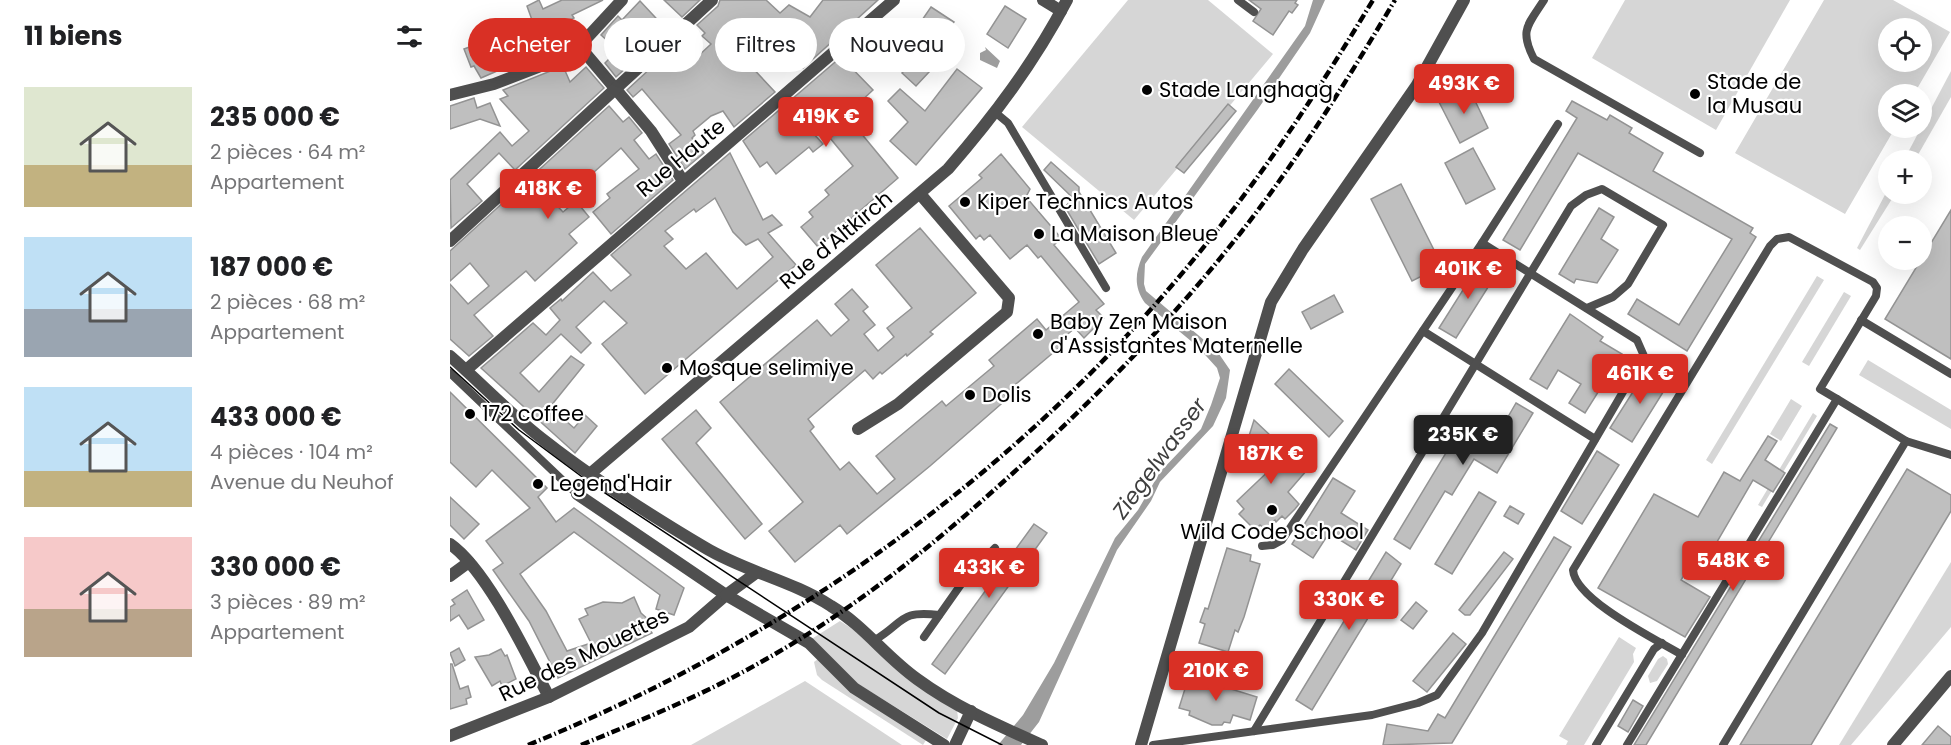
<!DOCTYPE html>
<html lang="fr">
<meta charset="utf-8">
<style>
body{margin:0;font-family:Poppins,sans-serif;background:#f6f6f6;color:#202124;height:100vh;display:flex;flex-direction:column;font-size:22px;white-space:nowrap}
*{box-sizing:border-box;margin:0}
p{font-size:20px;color:#757577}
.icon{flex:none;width:33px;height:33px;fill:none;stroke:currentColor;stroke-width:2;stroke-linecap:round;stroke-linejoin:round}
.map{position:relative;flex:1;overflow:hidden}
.drawer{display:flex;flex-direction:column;background:#fff;width:450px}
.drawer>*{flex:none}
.hud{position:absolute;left:18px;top:18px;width:570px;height:54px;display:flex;gap:12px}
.fabs{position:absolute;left:1428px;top:18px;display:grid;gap:12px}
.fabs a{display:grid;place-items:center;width:54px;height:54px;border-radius:50%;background:#fff;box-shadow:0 6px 24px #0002;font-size:30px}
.price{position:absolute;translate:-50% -51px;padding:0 14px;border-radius:6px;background:#d93025;color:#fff;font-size:20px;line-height:39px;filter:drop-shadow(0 2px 3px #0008)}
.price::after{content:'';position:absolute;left:50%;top:36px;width:18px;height:14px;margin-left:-9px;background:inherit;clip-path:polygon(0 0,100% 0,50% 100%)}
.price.on{background:#222;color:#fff}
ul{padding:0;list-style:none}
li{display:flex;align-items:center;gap:18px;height:150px;padding:0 24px}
li span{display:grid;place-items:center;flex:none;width:168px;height:120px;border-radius:0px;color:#555}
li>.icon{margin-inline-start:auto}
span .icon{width:72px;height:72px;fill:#fffc;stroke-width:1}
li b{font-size:26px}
h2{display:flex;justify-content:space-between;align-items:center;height:72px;padding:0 24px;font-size:26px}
.pill{padding:0 21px;border-radius:27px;background:#fff;box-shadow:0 6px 24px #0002;font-size:21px;line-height:54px}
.pill.on{background:#d93025;color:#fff}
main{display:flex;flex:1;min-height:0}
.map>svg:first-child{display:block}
.green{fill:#d6d6d6;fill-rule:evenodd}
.water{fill:#9d9d9d}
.building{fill:#bfbfbf;stroke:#939393;stroke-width:1.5;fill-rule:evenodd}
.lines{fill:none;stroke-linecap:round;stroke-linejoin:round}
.service{stroke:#4f4f4f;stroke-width:8}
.minor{stroke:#4f4f4f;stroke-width:12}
.tertiary{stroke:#4f4f4f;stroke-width:12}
.tram{stroke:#000;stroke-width:1.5}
.rail{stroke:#000;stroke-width:4.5;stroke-dasharray:9 3 1.5 3;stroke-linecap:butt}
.poi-dot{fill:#000;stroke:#fff;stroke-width:2}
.labels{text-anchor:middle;stroke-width:4.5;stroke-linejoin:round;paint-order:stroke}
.poi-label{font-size:21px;fill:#000;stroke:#fff;text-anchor:start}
.street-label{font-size:21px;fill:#000;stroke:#fff}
.water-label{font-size:22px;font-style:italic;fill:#3e3e3e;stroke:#fff}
</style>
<main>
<section class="drawer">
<h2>11 biens<svg class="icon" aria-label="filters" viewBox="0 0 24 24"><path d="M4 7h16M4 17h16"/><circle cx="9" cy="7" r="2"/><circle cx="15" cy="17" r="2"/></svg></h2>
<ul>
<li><span style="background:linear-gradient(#dfe7d0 65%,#c2b280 0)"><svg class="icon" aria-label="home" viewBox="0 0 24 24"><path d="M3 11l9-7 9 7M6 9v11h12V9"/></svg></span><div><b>235 000 €</b><p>2 pièces · 64 m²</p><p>Appartement</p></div></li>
<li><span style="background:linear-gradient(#bfe0f5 60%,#9aa5b1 0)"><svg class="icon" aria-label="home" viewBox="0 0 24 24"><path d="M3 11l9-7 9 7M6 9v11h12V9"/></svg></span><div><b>187 000 €</b><p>2 pièces · 68 m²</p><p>Appartement</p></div></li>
<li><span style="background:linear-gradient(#bfe0f5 70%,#c2b280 0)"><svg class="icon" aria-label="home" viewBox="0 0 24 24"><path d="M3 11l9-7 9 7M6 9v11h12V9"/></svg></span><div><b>433 000 €</b><p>4 pièces · 104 m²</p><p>Avenue du Neuhof</p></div></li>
<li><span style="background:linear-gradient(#f6c9c9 60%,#b9a48a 0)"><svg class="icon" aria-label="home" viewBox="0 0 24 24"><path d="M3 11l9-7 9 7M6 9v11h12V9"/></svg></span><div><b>330 000 €</b><p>3 pièces · 89 m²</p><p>Appartement</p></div></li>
</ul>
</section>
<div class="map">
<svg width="1501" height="745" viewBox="0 0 1501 745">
<rect width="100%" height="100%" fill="#fff"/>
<!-- green -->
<g class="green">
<polygon points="678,0 758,0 823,54 684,220 572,127"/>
<polygon points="1175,0 1340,0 1266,130 1142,58"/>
<path d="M1374,0h69l57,32 -36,62h-26v34h7l-50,86 -110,-61zM1438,28h34v34h-34z"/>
<polygon points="1501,71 1501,97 1465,160 1454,160"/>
<polygon points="1438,189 1438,194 1445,194 1410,250 1407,248"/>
<polygon points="1367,276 1374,280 1262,464 1256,460"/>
<polygon points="1394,292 1401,296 1359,366 1352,362"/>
<polygon points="1418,360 1501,410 1501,429 1409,375"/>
<polygon points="1341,399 1352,406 1331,441 1320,434"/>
<polygon points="1363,413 1367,416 1312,507 1308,505"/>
<polygon points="1501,562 1501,627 1401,745 1389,745"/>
<polygon points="390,621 404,630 459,680 507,710 508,718 497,739 405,682 360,640"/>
<polygon points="1169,637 1186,648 1183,654 1184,662 1134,745 1116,745 1118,741 1109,736"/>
<polygon points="1213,656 1217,659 1218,664 1207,681 1200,683 1198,676 1208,659"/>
<polygon points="368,659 476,740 473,745 372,680 367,675 364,662"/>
<polygon points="355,681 452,745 241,745"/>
</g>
<!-- water -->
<g class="water">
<path d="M863,0h12l-15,33 -52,76 -113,155 -1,20 2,7 71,60 13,19 -4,28 -13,28 -53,56 -9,19 -34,49 -78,172 -18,23h-23l25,-30 31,-52 61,-125 23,-28 22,-38 41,-43 10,-24 9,-27 -3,-10 -20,-22 -52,-43c-11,-16 -10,-29 -3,-46l163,-231z"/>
<polygon points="535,47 550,61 547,68 530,60 530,53 536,50"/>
</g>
<!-- building -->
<g class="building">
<polygon points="89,0 93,9 112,0 153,0 122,15 124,18 108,26 112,36 107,39 111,49 74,64 64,41 86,31 77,6"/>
<polygon points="214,0 250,0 232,17"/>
<polygon points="270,0 316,0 330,13 339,5 360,17 373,0 428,0 353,68 320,41 297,62 325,92 284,127 273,111 261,116 243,131 245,135 242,138 254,153 235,169 219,144 231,135 192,89 183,97 177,90 229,42 245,59 261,44 252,36 255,33 247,25 268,6"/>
<polygon points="799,0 847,0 845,3 848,5 842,13 839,11 823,35 803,21 811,9"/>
<polygon points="190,1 217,30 166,77 155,63 163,55 158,49 162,45 151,35 168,16 172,20"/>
<polygon points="555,6 576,19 558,48 537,34"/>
<polygon points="481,7 504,22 493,38 470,23"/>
<polygon points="36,41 47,71 31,78 24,66 21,67 14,49"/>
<polygon points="391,57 423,90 396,115 448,178 368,247 351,227 363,217 359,212 379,195 375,190 403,166 380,138 390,130 368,104 350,119 373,144 363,152 359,147 326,174 317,162 310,167 293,141"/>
<polygon points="465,59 479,72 466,86 452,73"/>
<polygon points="113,66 120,82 136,67 154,88 65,170 49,153 17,184 32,201 1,228 0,180 50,132 62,146 79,131 50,99 58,96 53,90"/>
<polygon points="507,69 532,88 466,165 440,141 458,122 438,101 450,89 475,111"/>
<polygon points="1018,86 1038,128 1010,143 989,102"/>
<polygon points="24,98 27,108 40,103 50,126 30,119 0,129 0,106"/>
<polygon points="1122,101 1157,120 1160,115 1182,128 1179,133 1213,153 1203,171 1303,228 1300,233 1306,237 1237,351 1178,314 1187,299 1229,325 1282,239 1128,153 1070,250 1053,240 1127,118 1116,111"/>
<polygon points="778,104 786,111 734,173 726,167"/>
<polygon points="159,106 173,122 179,117 192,133 184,140 199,159 206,154 223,180 161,234 143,212 160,198 157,194 189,169 171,148 125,189 112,175 93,191 113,212 126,201 139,217 119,234 127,243 85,281 76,271 24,315 43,336 19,356 0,339 0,284 18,304 39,286 20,263 0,281 0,251"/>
<polygon points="1023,148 1045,189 1016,204 995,163"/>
<path d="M280,153l33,67 9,-5 10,10 -14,8 28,32 -151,129 -43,-50 25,-21 -23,-22 -28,26 15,16 -10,10 -20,-19 -41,39 19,19 32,-36 13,9 -34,42 24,21 11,-13 12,11 -22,27 -94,-85 52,-45 13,12 14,-15 -10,-12 11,-9 1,2 31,-29 18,19 20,-16 -20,-20zM265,198l18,34 13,13 12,-6 15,18 -36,32 -31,-36 -20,16 -22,-23 9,-7 -8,-8 29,-22 2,3z"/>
<polygon points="551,154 580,189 576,197 611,238 604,245 654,304 646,310 654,318 634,338 625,328 607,343 610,347 554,394 558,398 480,466 397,534 390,525 345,562 319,531 353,502 270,402 367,320 381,336 399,320 385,304 402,289 418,307 413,311 425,325 414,334 428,351 444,337 437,328 462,308 426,265 470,228 526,293 480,332 483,334 457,356 456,354 432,374 430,372 423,379 415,370 358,419 364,427 360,431 390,470 399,462 427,494 445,479 426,456 492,401 496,406 544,366 539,360 587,319 596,330 629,302 591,256 588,258 577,245 560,259 540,235 534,240 530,235 526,239 499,206 532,178 529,175"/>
<polygon points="601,162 629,187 629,192 666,253 649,264 615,207 623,198 594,170"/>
<polygon points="951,184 992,266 962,281 921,199"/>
<polygon points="1149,208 1164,217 1151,239 1168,250 1147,283 1126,279 1124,283 1109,274"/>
<polygon points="1501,210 1501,359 1435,319"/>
<polygon points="1030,263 1047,273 1006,338 989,328"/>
<polygon points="884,295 893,312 861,329 852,312"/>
<polygon points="1120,314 1153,337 1150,341 1172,354 1135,413 1119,403 1131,384 1108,370 1097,389 1080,379"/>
<polygon points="1198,368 1220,381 1182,442 1160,428"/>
<polygon points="839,369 893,421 879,437 825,384"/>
<polygon points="0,392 97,488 88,497 106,522 124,508 234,588 224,615 206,609 210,595 124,532 70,574 96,611 117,651 141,643 129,619 138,615 135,609 153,602 172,603 184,597 191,613 200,621 196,623 202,633 108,678 79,621 43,570 53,563 36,541 80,508 42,470 26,487 0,462"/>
<polygon points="1066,403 1083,413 1047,473 1024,459 1002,495 995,491 960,549 944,539 1017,418 1047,436"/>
<polygon points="246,410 261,428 246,443 312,524 295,539 212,439"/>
<polygon points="804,420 857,470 838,492 849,504 845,509 835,519 832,516 826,522 825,520 815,529 810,525 805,530 789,514 794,509 787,501 828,462 799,436"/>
<polygon points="1380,424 1387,428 1196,745 1184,745"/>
<polygon points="1318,436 1327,441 1315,460 1335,473 1323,492 1303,480 1260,554 1251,548 1231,580 1260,597 1235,637 1148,588 1204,494 1248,517 1274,472 1290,481"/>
<polygon points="1147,451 1169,465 1132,524 1111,511"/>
<polygon points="1457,469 1501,495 1501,511 1361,745 1290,745"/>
<polygon points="883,478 905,491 891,513 918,530 906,550 879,533 863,558 842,544"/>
<polygon points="1029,492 1046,502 1002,574 985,564"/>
<polygon points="0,497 29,524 14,539 0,525"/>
<polygon points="1060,506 1074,514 1068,524 1054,516"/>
<polygon points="584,524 597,533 495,674 482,664"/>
<polygon points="1104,537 1121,547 1002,743 933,745 937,724 978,731 988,714 995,718"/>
<polygon points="777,548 801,555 800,561 810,564 794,617 788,632 785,630 778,652 749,643 755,624 750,622 755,608 758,609"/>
<polygon points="936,552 951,564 862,710 846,700"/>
<polygon points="1054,552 1063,559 1020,615 1015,615 1009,610"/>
<polygon points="17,590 34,620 18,629 9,615 0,621 0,607 5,604 2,600"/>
<polygon points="966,602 977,611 963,629 951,620"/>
<polygon points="1003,633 1016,644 977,692 963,681"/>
<polygon points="9,648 15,660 5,666 0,653"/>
<polygon points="51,649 55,656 57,655 66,679 52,686 50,681 42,686 25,657 39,655"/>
<polygon points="0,664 2,664 10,689 18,686 21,697 16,699 17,704 0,709"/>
<polygon points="739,676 807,697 800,720 783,715 780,723 774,722 772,725 762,725 739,715 740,711 729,708"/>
<polygon points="1183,700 1193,706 1178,732 1168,726"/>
<polygon points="1488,726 1501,737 1501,745 1472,745"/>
</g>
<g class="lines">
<!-- service -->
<g class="service">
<polyline points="788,0 804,12"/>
<path d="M1094,0c-16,25 -25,30 -10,59l166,94"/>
<polyline points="546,113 558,123 656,288"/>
<polyline points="1032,243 1108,124"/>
<polyline points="1411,320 1501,374"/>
<polyline points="973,331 1145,439"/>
<polyline points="0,373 127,494"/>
<polyline points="1456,441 1501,455"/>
<polyline points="474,637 512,583 545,548"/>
<path d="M425,640c30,-18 24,-30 64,-25"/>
<polyline points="804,731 1121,206 1136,195 1152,189 1213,225 1178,284 1163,297 1137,308"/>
<polyline points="703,745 922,715 968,703 987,695 1032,633 1194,356 1187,340 1032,243 832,540 823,545 812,546"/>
<polyline points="1146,745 1204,649 1212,643"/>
<path d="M1177,745l210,-346 -17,-10 56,-93 1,-8 -4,-6 -84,-45 -12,2 -7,7 -197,324c2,30 84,70 109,85"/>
<polyline points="1273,745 1456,441 1387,399"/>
</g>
<!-- minor -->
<g class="minor">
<polyline points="593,0 611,11"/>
<polyline points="131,48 201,131 233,181"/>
<polyline points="0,95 44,84 122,54 172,0"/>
<polyline points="0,241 262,0"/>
<polyline points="16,370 444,0"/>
<polyline points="408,429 448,404 557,312 559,298 471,195"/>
<path d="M141,473l357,-304c46,-53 86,-106 119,-169"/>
<path d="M0,544c37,26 77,111 99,153"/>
<polyline points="0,576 19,562"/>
<polyline points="0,736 99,697 239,627 276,595"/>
<polyline points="691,745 821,302 853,249 967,85 1014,0"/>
<polyline points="1443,745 1501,676"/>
</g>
<!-- tertiary -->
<g class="tertiary">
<path d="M0,356c32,28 61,59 95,85 47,37 107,75 159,106 41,25 87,33 127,59 33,20 55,51 86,73 38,28 82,47 125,66"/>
<polyline points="141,473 127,494 276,595 359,643 404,688 494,745"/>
<polyline points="276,595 306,573"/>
<polyline points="505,745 521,711"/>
</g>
<!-- tram -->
<polyline class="tram" points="0,367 69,430 143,485 489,713 552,745"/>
<!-- rail -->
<g class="rail">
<path d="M78,745c273,-111 517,-291 697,-525 55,-70 102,-144 148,-220"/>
<path d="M131,745c61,-25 122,-50 180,-83 93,-52 174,-118 252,-189 83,-75 160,-154 229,-242 57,-73 106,-152 153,-231"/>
</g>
</g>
<!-- markers -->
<g class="poi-dot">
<circle cx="697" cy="90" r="6"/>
<circle cx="1245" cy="94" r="6"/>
<circle cx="515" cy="202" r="6"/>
<circle cx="589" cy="234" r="6"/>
<circle cx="588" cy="334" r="6"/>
<circle cx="217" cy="368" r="6"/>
<circle cx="520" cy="395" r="6"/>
<circle cx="20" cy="414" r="6"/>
<circle cx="88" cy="484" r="6"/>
<circle cx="822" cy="510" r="6"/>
</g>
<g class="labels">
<!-- poi labels -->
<g class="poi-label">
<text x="1257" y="89">Stade de<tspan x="1257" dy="24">la Musau</tspan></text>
<text x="709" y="97">Stade Langhaag</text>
<text x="527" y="209">Kiper Technics Autos</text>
<text x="601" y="241">La Maison Bleue</text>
<text x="600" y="329">Baby Zen Maison<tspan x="600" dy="24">d'Assistantes Maternelle</tspan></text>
<text x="229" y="375">Mosque selimiye</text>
<text x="532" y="402">Dolis</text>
<text x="32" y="421">172 coffee</text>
<text x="100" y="491">Legend'Hair</text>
<text x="822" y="539" text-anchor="middle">Wild Code School</text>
</g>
<!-- street labels -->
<g class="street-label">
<text transform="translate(231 158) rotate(-40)" y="7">Rue Haute</text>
<text transform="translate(386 240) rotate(-40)" y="7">Rue d'Altkirch</text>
<text transform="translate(134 655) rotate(-26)" y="7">Rue des Mouettes</text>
</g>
<!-- water labels -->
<g class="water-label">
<text transform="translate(709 458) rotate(-54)" y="8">Ziegelwasser</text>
</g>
</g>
</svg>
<div class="fabs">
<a><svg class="icon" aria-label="locate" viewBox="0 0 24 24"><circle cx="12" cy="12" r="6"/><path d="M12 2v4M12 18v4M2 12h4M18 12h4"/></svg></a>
<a><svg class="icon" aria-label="layers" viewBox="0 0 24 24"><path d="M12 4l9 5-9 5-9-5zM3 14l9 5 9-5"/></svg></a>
<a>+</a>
<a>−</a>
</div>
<b class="price" style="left:1014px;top:115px">493K €</b>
<b class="price" style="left:376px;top:148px">419K €</b>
<b class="price" style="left:98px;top:220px">418K €</b>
<b class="price" style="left:1018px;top:300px">401K €</b>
<b class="price" style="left:1190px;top:405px">461K €</b>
<b class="price on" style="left:1013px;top:466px">235K €</b>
<b class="price" style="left:821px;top:485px">187K €</b>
<b class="price" style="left:1283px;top:592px">548K €</b>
<b class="price" style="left:539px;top:599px">433K €</b>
<b class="price" style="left:899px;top:631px">330K €</b>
<b class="price" style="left:766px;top:702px">210K €</b>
<div class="hud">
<a class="pill on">Acheter</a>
<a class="pill">Louer</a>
<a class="pill">Filtres</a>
<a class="pill">Nouveau</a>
</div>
</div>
</main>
